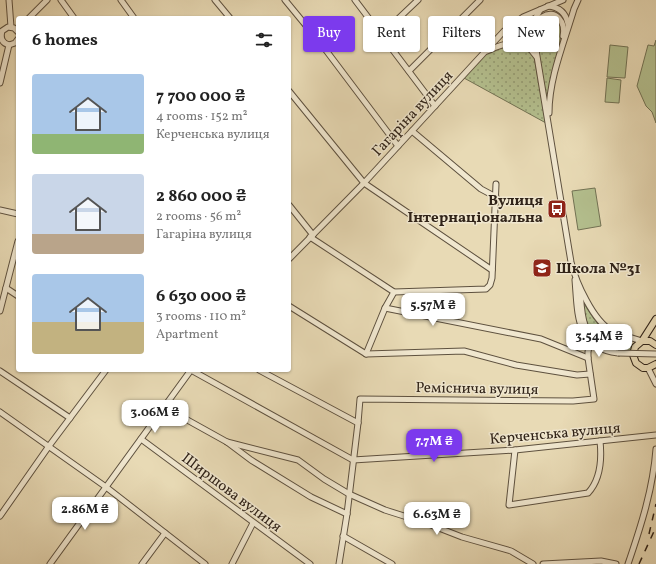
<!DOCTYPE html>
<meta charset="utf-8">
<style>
body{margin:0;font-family:Vollkorn,serif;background:#f6f6f6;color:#222;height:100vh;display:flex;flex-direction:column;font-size:15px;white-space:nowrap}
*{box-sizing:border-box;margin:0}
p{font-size:13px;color:#767676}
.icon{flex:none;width:22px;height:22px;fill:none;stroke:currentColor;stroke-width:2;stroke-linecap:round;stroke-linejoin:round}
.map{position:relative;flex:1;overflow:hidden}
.panel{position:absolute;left:16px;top:16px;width:275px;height:356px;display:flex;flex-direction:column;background:#fff;border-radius:4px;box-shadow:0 1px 3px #0004}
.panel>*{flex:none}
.top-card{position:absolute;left:303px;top:16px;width:293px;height:36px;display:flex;gap:8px}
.price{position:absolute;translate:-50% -34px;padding:0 9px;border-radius:8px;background:#fff;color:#222;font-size:13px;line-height:26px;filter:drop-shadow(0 1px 2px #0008)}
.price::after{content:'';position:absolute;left:50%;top:24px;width:12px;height:9px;margin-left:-6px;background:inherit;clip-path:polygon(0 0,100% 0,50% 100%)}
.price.selected{background:#7c3aed;color:#fff}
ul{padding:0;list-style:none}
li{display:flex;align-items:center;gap:12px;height:100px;padding:0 16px}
li span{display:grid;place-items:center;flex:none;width:112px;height:80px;border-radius:4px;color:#555}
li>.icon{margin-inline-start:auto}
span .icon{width:48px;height:48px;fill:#fffc;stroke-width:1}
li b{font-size:17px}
h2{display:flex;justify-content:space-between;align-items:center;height:48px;padding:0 16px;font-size:17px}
.pill{padding:0 14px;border-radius:4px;background:#fff;box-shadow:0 1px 3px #0004;font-size:14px;line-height:36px}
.pill.selected{background:#7c3aed;color:#fff}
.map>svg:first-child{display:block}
.grass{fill:url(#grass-dots);stroke:#727254}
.pitch{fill:#b4c08f;stroke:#727254}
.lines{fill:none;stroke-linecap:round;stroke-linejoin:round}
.minor-casing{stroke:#5e513f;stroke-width:7}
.major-casing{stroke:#302318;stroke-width:8}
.minor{stroke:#f0e7cf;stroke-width:5}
.major{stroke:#e8dab5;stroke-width:6}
.rail{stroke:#302318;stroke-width:1.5;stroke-dasharray:7 7;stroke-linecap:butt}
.minor-bridge-casing{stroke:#5e513f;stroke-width:7;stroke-linecap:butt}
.minor-bridge{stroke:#f0e7cf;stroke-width:5}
.labels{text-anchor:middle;stroke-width:3;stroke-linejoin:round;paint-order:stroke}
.street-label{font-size:15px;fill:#302318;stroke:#f0e7cf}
.poi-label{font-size:15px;font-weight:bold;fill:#302318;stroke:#f0e7cf;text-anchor:end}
</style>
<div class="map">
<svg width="656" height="564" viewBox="0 0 656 564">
<defs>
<pattern id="grass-dots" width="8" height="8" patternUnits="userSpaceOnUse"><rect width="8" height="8" fill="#b4c08f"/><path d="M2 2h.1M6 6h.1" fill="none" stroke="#939c74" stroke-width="1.8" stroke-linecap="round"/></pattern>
</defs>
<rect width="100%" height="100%" fill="#e8dab5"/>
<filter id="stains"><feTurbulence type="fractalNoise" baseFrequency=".005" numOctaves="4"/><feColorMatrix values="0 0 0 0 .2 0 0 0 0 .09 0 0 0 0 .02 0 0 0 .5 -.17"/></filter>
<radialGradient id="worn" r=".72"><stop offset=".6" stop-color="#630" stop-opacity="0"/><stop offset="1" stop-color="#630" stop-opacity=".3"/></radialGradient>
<!-- grass -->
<g class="grass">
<polygon points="547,17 553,17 558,20 562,30 548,106 535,32 542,20"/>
<polygon points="514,44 526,48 534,57 546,123 464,78 485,54 502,47"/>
<path d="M583,302c7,11 15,26 27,32 7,3 14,5 21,8l2,5 -2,5c-33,-2 -45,-19 -48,-50z"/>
</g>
<!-- pitch -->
<g class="pitch">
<polygon points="656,40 656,123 652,112 646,106 637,86 648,45 654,46"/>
<polygon points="610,45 628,47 625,78 607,77"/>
<polygon points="607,78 621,80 619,103 605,102"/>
<polygon points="595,188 601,226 578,230 572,191"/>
</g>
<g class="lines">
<!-- minor casing -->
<g class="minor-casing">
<g id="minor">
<polyline points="9,0 11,27"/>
<polyline points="61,0 74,18"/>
<polyline points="121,0 134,18"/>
<polyline points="215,0 230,18"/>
<polyline points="285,0 322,45 398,146"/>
<polyline points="355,0 435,106"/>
<path d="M548,6c11,1 18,7 20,18"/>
<path d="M540,10l-6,11 -1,11 38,230c5,20 22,59 41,69 9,4 20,7 30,10"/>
<polyline points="29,18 47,0"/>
<path d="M533,31c3,-4 5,-11 9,-14 14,-9 24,6 21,19"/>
<path d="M18,32l-4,-4 -6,-1 -6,4c-2,7 0,12 7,14l6,-2 3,-4"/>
<polyline points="381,35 418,0"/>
<path d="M487,51c19,-8 34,-16 49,5"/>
<polyline points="409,71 480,0"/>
<polyline points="0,83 9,45"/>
<polyline points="289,91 364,183 492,270"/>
<path d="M549,113c0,-35 15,-70 25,-104l4,-9"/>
<polyline points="412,131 481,189 496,197"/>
<polyline points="289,205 313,235"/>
<polyline points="0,210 18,214"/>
<polyline points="310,237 394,292 486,289 490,285 492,278 496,184"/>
<polyline points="289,259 364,183 504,31 523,17 563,0"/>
<path d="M575,280c3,34 0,68 43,73"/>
<polyline points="6,288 18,296"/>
<path d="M580,290c2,26 1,44 26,58"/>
<polyline points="289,306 366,354 464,351 516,365 577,375 590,374"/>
<polyline points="385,308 541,339 588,358"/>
<polyline points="0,311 18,241"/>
<polyline points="366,354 385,308 394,292"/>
<polyline points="648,368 656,384"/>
<polyline points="191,370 353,460 515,450 656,435"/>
<polyline points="259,370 358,423"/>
<polyline points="0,371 70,418"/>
<polyline points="164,407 227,442 251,460 311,497 347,514"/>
<polyline points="0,412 106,487 205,564"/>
<polyline points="141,439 310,564"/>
<polyline points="227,442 298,460 324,479 349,494 385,510 426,523 462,537 511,551 533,564"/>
<path d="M515,450l-6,55 79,-12c13,-14 14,-33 12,-52"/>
<polyline points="0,516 49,446 106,370"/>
<polyline points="343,536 392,564"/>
<polyline points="50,564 191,370"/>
<polyline points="142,564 165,533"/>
<polyline points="232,564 253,523"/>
<polyline points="339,564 347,514 358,423 360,399 573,401 594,399 588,358 588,352 590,341"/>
<polyline points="543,564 601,561 616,564"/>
<path d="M628,564c13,-38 25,-75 28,-115"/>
</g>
</g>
<!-- major casing -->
<g class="major-casing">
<g id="major">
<polyline points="656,319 642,341 635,347 633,355 636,363 643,368 648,368 656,364"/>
<polyline points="642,341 650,341 656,345"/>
</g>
</g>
<!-- minor -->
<use href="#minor" class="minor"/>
<!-- major -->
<use href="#major" class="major"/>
<!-- rail -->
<g class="rail">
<polyline points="649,534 656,504"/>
<polyline points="639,564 656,527"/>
</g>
<!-- minor-bridge casing -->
<g class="minor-bridge-casing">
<polyline id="minor-bridge" points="618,353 656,354"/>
</g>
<!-- minor-bridge -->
<use href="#minor-bridge" class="minor-bridge"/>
</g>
<!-- icons -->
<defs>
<g id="bus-square" transform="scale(1)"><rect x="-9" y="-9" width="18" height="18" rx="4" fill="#8f2418" stroke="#f0e7cf"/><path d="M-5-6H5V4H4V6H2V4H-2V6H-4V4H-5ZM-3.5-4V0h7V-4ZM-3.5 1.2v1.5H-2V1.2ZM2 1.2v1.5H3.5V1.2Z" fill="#fff"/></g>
<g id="school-square" transform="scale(1)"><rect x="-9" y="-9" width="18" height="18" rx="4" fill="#8f2418" stroke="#f0e7cf"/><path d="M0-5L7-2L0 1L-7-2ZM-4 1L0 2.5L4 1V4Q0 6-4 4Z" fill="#fff"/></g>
</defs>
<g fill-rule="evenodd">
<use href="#bus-square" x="557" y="209"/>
<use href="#school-square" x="542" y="268"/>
</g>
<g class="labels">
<!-- street labels -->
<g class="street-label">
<text transform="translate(412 113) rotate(-47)" y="5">Гагаріна вулиця</text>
<text transform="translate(477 388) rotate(1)" y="5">Реміснича вулиця</text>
<text transform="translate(555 433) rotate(-5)" y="5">Керченська вулиця</text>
<text transform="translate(232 492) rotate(37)" y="5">Ширшова вулиця</text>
</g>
<!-- poi labels -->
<g class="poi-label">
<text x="543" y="205">Вулиця<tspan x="543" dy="17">Інтернаціональна</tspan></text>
<text x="556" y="273" text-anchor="start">Школа №31</text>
</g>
</g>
<rect width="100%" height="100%" filter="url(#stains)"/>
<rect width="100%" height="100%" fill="url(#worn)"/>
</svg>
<b class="price" style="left:433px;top:327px">5.57M ₴</b>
<b class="price" style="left:599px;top:358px">3.54M ₴</b>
<b class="price" style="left:155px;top:434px">3.06M ₴</b>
<b class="price selected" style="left:434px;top:463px">7.7M ₴</b>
<b class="price" style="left:85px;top:531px">2.86M ₴</b>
<b class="price" style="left:437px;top:536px">6.63M ₴</b>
<div class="top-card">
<a class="pill selected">Buy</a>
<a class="pill">Rent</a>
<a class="pill">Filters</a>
<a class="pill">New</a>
</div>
<section class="panel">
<h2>6 homes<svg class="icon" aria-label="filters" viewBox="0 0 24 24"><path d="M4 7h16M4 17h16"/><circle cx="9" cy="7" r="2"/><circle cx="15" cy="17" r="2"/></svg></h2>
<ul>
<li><span style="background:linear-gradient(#a9c7e8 75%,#8fb573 0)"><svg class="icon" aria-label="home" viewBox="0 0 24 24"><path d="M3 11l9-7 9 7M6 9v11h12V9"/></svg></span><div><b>7 700 000 ₴</b><p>4 rooms · 152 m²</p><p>Керченська вулиця</p></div></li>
<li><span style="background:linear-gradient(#c9d6e8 75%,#b9a48a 0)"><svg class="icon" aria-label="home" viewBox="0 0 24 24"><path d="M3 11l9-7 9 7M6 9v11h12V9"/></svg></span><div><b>2 860 000 ₴</b><p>2 rooms · 56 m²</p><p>Гагаріна вулиця</p></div></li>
<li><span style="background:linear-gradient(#a9c7e8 60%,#c2b280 0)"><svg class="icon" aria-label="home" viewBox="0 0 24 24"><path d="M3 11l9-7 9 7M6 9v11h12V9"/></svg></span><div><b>6 630 000 ₴</b><p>3 rooms · 110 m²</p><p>Apartment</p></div></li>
</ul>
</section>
</div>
